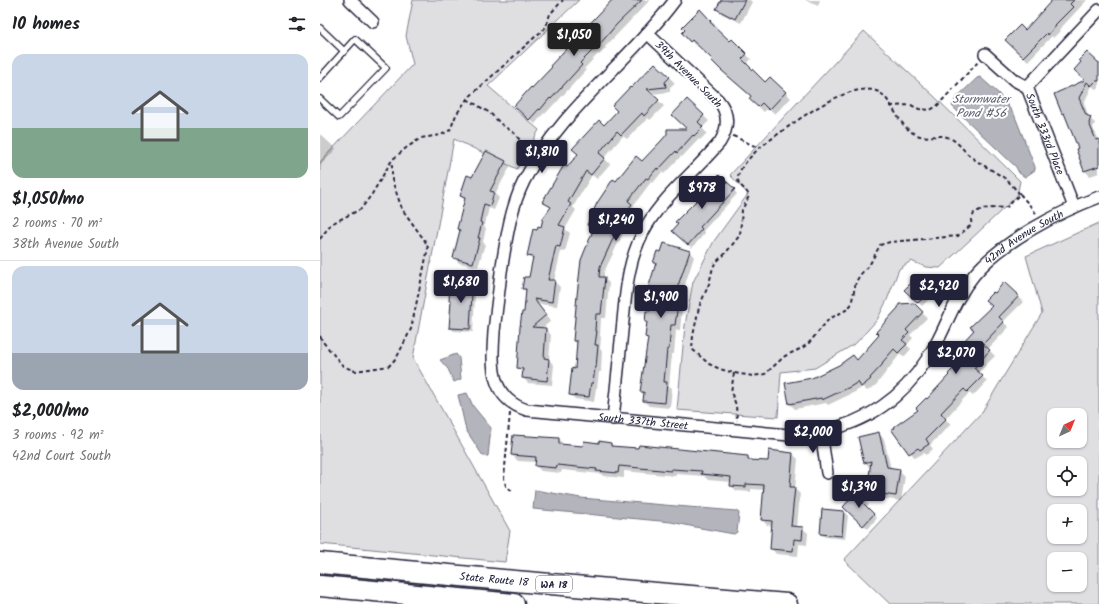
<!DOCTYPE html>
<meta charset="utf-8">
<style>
body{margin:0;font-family:Kalam,sans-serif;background:#f6f6f6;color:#202124;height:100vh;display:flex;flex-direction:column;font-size:15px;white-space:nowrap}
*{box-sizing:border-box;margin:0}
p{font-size:13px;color:#757577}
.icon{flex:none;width:22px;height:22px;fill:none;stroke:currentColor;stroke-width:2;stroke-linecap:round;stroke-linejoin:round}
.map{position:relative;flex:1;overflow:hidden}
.panel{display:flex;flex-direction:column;background:#fff;width:320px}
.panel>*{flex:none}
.needle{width:26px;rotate:43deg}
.tools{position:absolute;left:727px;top:408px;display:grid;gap:8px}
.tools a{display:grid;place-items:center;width:40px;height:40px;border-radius:8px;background:#fff;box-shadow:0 1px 3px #0004;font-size:20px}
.price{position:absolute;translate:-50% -34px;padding:0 9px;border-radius:4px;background:#22223b;color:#fff;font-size:13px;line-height:26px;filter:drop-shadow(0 1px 2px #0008)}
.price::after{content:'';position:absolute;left:50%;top:24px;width:12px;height:9px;margin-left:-6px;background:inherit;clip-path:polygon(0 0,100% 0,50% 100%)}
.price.selected{background:#222;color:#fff}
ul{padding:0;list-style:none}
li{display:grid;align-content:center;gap:8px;height:212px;padding:0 12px}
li+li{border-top:1px solid #e0e0e0}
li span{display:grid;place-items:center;height:124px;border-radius:12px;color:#555}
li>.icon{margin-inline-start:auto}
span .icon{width:72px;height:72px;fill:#fffc;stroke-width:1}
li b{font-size:17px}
h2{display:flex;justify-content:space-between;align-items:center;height:48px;padding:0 12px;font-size:17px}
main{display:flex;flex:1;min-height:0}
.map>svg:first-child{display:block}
.green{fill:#dfdfe2;stroke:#80808e;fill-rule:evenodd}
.water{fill:#b4b4bc;stroke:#7a7a88}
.shadow{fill:#0003}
.building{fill:#c8c8cf;stroke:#22223b}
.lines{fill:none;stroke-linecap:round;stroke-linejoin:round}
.lane-casing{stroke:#22223b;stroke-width:8}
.street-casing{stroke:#22223b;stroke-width:14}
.highway-casing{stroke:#22223b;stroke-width:23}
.path{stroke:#22223b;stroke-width:2;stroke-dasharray:4 3;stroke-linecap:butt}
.lane{stroke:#fff;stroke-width:5.5}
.street{stroke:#fff;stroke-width:11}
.highway{stroke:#fff;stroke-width:20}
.labels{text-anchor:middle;stroke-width:4;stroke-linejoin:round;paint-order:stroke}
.shield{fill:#fff;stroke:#646476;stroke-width:1}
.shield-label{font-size:10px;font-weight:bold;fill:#22223b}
.street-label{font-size:11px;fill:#22223b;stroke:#fff}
.water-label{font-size:12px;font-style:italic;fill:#5c5c6f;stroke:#fff}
</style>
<main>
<section class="panel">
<h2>10 homes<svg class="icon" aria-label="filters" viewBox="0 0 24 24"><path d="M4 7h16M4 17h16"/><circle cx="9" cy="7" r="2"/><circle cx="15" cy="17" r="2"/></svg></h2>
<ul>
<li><span style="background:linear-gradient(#c9d6e8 60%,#7fa58c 0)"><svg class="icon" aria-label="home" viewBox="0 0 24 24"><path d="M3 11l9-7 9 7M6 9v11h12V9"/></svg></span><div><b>$1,050/mo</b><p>2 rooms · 70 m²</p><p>38th Avenue South</p></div></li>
<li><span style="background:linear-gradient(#c9d6e8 70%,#9aa5b1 0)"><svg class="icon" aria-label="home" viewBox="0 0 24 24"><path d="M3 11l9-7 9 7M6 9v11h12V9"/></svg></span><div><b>$2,000/mo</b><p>3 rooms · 92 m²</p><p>42nd Court South</p></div></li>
</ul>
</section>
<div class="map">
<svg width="779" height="604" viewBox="0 0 779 604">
<rect width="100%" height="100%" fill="#fff"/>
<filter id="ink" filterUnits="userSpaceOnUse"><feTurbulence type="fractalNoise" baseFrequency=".025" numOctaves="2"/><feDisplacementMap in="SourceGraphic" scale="8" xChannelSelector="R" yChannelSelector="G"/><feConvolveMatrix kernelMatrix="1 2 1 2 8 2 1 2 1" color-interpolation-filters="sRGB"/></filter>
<g filter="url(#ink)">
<!-- green -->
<g class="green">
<polygon points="93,0 259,0 168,86 219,130 197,169 134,139 93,358 190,531 185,562 0,544 0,162 93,64 86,36"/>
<polygon points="544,31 615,97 700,181 697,196 620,268 606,267 591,261 579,269 567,300 557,320 536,343 495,368 461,372 458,417 357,410 365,325 373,282 394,241 428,194 410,175"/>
<path d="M779,223v381h-209l-46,-44 138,-148 60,-99 -16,-57zM734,415h26v26h-26zM734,463h26v26h-26zM734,511h26v26h-26zM734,559h26v26h-26z"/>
</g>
<!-- water -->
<g class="water">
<polygon points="660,77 678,93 694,114 715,167 715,170 705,177 699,173 696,167 638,112 632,106 636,98 657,78"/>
<polygon points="136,354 139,358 141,379 134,382 128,369 120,360"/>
<polygon points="147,393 153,406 171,428 168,456 163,456 146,430 138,395"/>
<polygon points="215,490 261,498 416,511 419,513 417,532 414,534 375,527 351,522 213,509"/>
</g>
<!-- shadow -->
<g class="shadow">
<polygon points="293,0 330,0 285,47 286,48 279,55 278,54 264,69 266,70 236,103 236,102 225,114 224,113 215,124 200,111 212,89"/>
<polygon points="402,0 430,0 432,2 421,23 402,14 397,9"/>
<polygon points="485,0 500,0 498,6"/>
<polygon points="734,0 767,0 739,30 740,31 733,38 732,36 708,61 686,40 705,32"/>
<polygon points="380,10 396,26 394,28 410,43 412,40 431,59 426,65 445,83 450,78 471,98 455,114 448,108 444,112 430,99 432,97 377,45 376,46 363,33"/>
<polygon points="779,64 779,88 777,90 772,86 764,103 769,118 775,123 773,128 779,140 779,173 770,176 765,171 758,149 760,149 747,117 743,113"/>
<polygon points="349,77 355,83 350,87 350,92 331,94 344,106 330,120 328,118 307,139 303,136 284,158 290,164 277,179 272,175 253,207 256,210 245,229 250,233 245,252 241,251 234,281 240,287 237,306 217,304 231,321 221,329 226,329 231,335 229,360 234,365 232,385 208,383 203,378 203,374 198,368 207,292 203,288 209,278 213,261 208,255 218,232 222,228 231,208 223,201 248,168 298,111 312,90"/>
<polygon points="367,100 389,121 382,128 387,133 380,140 379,139 362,157 361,156 344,174 342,172 333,183 331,182 313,206 317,210 308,223 284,272 284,278 289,283 286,318 281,318 280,336 281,337 280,349 282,351 281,372 279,372 277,388 276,388 274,402 255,399 250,394 256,370 258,344 254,341 274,230 268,225 296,183 322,162 369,130"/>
<polygon points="0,134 16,149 0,166"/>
<polygon points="185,162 190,167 175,194 179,198 174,210 169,208 164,227 166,228 163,242 165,244 158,267 139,263 134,258 141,231 139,229 146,201 141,196 153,178"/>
<polygon points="414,190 417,194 383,231 385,233 372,248 357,235"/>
<polygon points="369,251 374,257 358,306 362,310 360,330 356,330 354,354 352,354 349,386 352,388 350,408 329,406 324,401 324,395 321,391 329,339 326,337 328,323 326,322 331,313 333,296 328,292 337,265 335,262"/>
<polygon points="599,276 616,292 602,306 586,290"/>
<polygon points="153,282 157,286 155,297 153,332 134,331 130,328 132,302 130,301"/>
<polygon points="685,284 703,302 683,322 689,327 668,349 675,356 658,373 667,381 653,396 649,393 625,419 631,424 610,445 613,449 606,455 604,453 595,458 573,430 599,410 636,367 648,344 673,306 675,295"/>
<polygon points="594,304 607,318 590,335 593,338 587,345 591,349 584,357 580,354 556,385 547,391 543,387 535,392 508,405 506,403 475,409 470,404 466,384 493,379 520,366 533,356 537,360"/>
<polygon points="558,433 564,439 571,469 579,470 585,476 581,501 554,497 548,492 550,468 545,462"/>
<polygon points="239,439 244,445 264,447 280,444 291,444 294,447 428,457 432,461 449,462 473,454 478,459 475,489 480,494 477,527 482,528 488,533 487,545 479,544 478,556 456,554 451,548 453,526 447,525 442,520 445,490 431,489 431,492 417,491 411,486 411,482 388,480 384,476 356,474 356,476 304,471 304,478 283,476 281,474 242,470 241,473 221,471 216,466 216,462 198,461 192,455"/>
<polygon points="545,501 549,505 546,508 557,518 548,529 528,511"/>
<polygon points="524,512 528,516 525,539 505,537 501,534"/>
</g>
<!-- building -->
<g class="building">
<polygon points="292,0 322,0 297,24 274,51 273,50 260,63 262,65 231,99 230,98 220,110 219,109 209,120 194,106 211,87 212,88 232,67 230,66"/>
<polygon points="401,0 425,0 415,19 396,9"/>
<polygon points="732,0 754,0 750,4 753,7 735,25 736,26 728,35 727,33 703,57 685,40 700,25 705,30"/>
<polygon points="380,9 391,21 390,22 410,41 412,39 427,54 422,59 445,82 450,77 466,92 449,110 442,103 438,107 429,99 431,96 401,70 391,60 392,59 372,40 370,42 362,33 365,30 362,27"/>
<polygon points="767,52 779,63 779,81 776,81 771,86 767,82 759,98 766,115 771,117 769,123 776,140 779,139 779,166 764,171 756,149 758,148 744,113 742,114 734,94 765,80 754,70 761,62 759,60"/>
<polygon points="335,63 350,77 345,82 346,87 327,89 339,100 324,116 322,113 301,135 297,131 279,153 285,158 271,175 266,171 248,202 251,204 239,225 245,227 240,247 236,246 228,280 235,280 232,302 214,299 226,315 212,327 226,328 224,358 229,359 227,381 202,378 203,369 197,368 200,327 202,312 204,312 206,289 202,289 204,277 209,277 213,257 207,256 213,229 217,230 218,226 221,227 223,218 231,207 222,202 244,165 247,167 258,154 252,149 279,120 284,125 297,111 292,106 310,87 311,88"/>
<polygon points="367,99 384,115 378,122 383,127 374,136 373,135 357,153 356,151 338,170 337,168 328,179 326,178 308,201 312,204 303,217 280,267 279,277 285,277 281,314 276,314 275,331 277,331 275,345 278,345 276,368 275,368 273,383 271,383 269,397 249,395 252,368 255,369 257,341 253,341 257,295 261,260 274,228 267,225 277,203 293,179 296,181 316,156 322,161 342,140 347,134 347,129 367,129 352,115"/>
<polygon points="166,151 186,161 170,191 174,192 170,206 164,204 160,222 162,223 158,238 160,238 153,263 133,258 140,230 137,229 145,198 140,196 147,175 152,177"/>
<polygon points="399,175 415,189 380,227 382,229 368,245 352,231 358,224 355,222 385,192"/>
<polygon points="344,243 370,251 352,303 358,304 355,325 351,325 349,349 347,349 344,382 347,382 345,403 323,401 324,392 320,392 328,338 325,337 327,322 325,322 326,311 330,311 332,293 327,292 336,263 333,263 337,251 341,252"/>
<polygon points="599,275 613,288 598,303 584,290 590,284 590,280 594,279"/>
<polygon points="130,279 154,281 152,293 150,329 129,328 131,301 129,301"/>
<polygon points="684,282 699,296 679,317 684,322 663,344 670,350 654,368 663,376 647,392 644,389 621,413 626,419 606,439 609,444 600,450 598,448 589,454 571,429 575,428 574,427 598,410 596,408 606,398 607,399 629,375 628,374 635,367 632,364 642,353 640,351 647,344 644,341 654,330 650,327 672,306 665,300 673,292 675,293"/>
<polygon points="594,303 603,312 586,330 589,333 582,340 587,344 578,353 574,349 562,363 563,364 550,378 551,379 541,387 538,382 530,387 502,400 501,398 469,404 465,383 492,378 519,365 533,355 537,360 559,335 556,332 578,308 579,304"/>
<polygon points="559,432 567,467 580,469 576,496 547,492 551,461 544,463 538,437"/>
<polygon points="193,435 239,438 239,444 263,446 264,441 279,443 279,441 291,443 291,446 318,448 319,445 428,456 428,460 448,461 449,450 473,453 470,487 475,487 471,526 483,527 482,540 474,539 473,551 450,549 452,521 441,520 444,485 426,484 426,487 410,486 411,477 381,474 382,471 351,469 351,471 299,466 298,473 276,471 277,469 237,465 236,468 215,466 216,457 191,455"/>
<polygon points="536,492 546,500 543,503 554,514 543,526 523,507"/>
<polygon points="502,509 524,511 522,536 500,534"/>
</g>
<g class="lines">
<!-- lane casing -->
<g class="lane-casing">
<g id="lane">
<polyline points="0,28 24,51"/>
<polyline points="0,78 35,39 66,68 19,117 0,99"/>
</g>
</g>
<!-- street casing -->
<g class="street-casing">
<g id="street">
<polyline points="30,0 53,22"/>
<path id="s1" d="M355,0c-47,63 -115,110 -151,181 -14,28 -18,60 -23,91 -2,20 -5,40 -7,60 -2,32 -5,66 33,78l262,25c6,0 12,1 18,0 10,0 20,-5 29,-7 47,-14 77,-42 100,-84 13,-24 19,-46 38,-69 27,-33 85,-63 125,-78"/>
<path id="s2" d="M665,54l29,26 13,7 47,120"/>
<polyline points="707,87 779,10"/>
<path d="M293,419c3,-29 6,-59 9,-88 4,-39 5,-72 25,-106 19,-31 50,-55 73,-83 9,-15 9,-29 -2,-42l-70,-66"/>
<polyline points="501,432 507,473"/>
</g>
</g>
<!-- highway casing -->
<g class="highway-casing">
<g id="highway">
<path id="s3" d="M0,563l195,18 272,23"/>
<polyline points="0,586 194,604"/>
</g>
</g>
<!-- path -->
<g class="path">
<polyline points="147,99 170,113 181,124 194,133 204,145 212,149"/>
<polyline points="570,106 591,105 599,109 610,110 617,106 658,62"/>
<path d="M413,136l26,12c23,-16 99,-79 125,-52 11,12 16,32 33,39 9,4 21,-1 30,2 10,3 15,12 23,19 10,8 22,14 33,21 7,5 12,12 17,17l-13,13 -25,2 -8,4 -4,13 -12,10 -68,6 -10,3 -10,19 -10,11 -4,7 -5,23 -5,5 -17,9 -21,25 -6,4 -17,8 -20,18 -12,2 -19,-3 -14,-4 -11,-5 -17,-15 1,-13 6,-29 10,-23 4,-17 3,-5 8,-7 16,-20 2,-25 7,-14c-2,-6 -7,-8 -10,-13 -6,-11 14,-28 20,-35"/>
<polyline points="700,194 713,209 717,215"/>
<polyline points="0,239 11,224 41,209 52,194 72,160 86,148 101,138 121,135 130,130 136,115 147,99 226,27 230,14 243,0"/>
<polyline points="0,336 3,342 23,366 35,371 69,366 77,357 91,329 108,248 105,241 82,209 72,180 72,161"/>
<polyline points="414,373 411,392 416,405 417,421"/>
<polyline points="190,413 184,478 186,486 193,492"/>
</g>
<!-- lane -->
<use href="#lane" class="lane"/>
<!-- street -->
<use href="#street" class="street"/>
<!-- highway -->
<use href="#highway" class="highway"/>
</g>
</g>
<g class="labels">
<!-- shield labels -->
<rect class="shield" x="216" y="576" width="36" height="16" rx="3"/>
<g class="shield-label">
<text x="234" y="588">WA 18</text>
</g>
<!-- street labels -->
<g class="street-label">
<text transform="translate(369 74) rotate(45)" y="4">39th Avenue South</text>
<text dy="4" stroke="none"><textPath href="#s2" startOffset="104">South 333rd Place</textPath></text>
<text dy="4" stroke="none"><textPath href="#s1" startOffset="1072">42nd Avenue South</textPath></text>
<text dy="4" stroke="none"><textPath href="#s1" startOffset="601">South 337th Street</textPath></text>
<text dy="4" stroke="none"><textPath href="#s3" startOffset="175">State Route 18</textPath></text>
</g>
<!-- water labels -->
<g class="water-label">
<text x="661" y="103">Stormwater<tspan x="661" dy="14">Pond #56</tspan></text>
</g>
</g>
</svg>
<div class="tools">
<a><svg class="needle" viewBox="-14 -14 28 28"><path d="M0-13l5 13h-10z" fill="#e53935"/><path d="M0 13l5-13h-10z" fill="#757577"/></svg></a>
<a><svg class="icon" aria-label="locate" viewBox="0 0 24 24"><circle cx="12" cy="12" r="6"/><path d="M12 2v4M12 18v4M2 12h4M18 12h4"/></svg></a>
<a>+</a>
<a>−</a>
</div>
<b class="price selected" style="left:254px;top:57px">$1,050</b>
<b class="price" style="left:222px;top:174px">$1,810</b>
<b class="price" style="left:382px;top:210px">$978</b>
<b class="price" style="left:296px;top:242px">$1,240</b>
<b class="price" style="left:141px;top:304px">$1,680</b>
<b class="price" style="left:619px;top:308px">$2,920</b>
<b class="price" style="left:341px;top:319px">$1,900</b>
<b class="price" style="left:636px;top:375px">$2,070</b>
<b class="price" style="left:493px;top:454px">$2,000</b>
<b class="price" style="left:539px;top:509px">$1,390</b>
</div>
</main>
